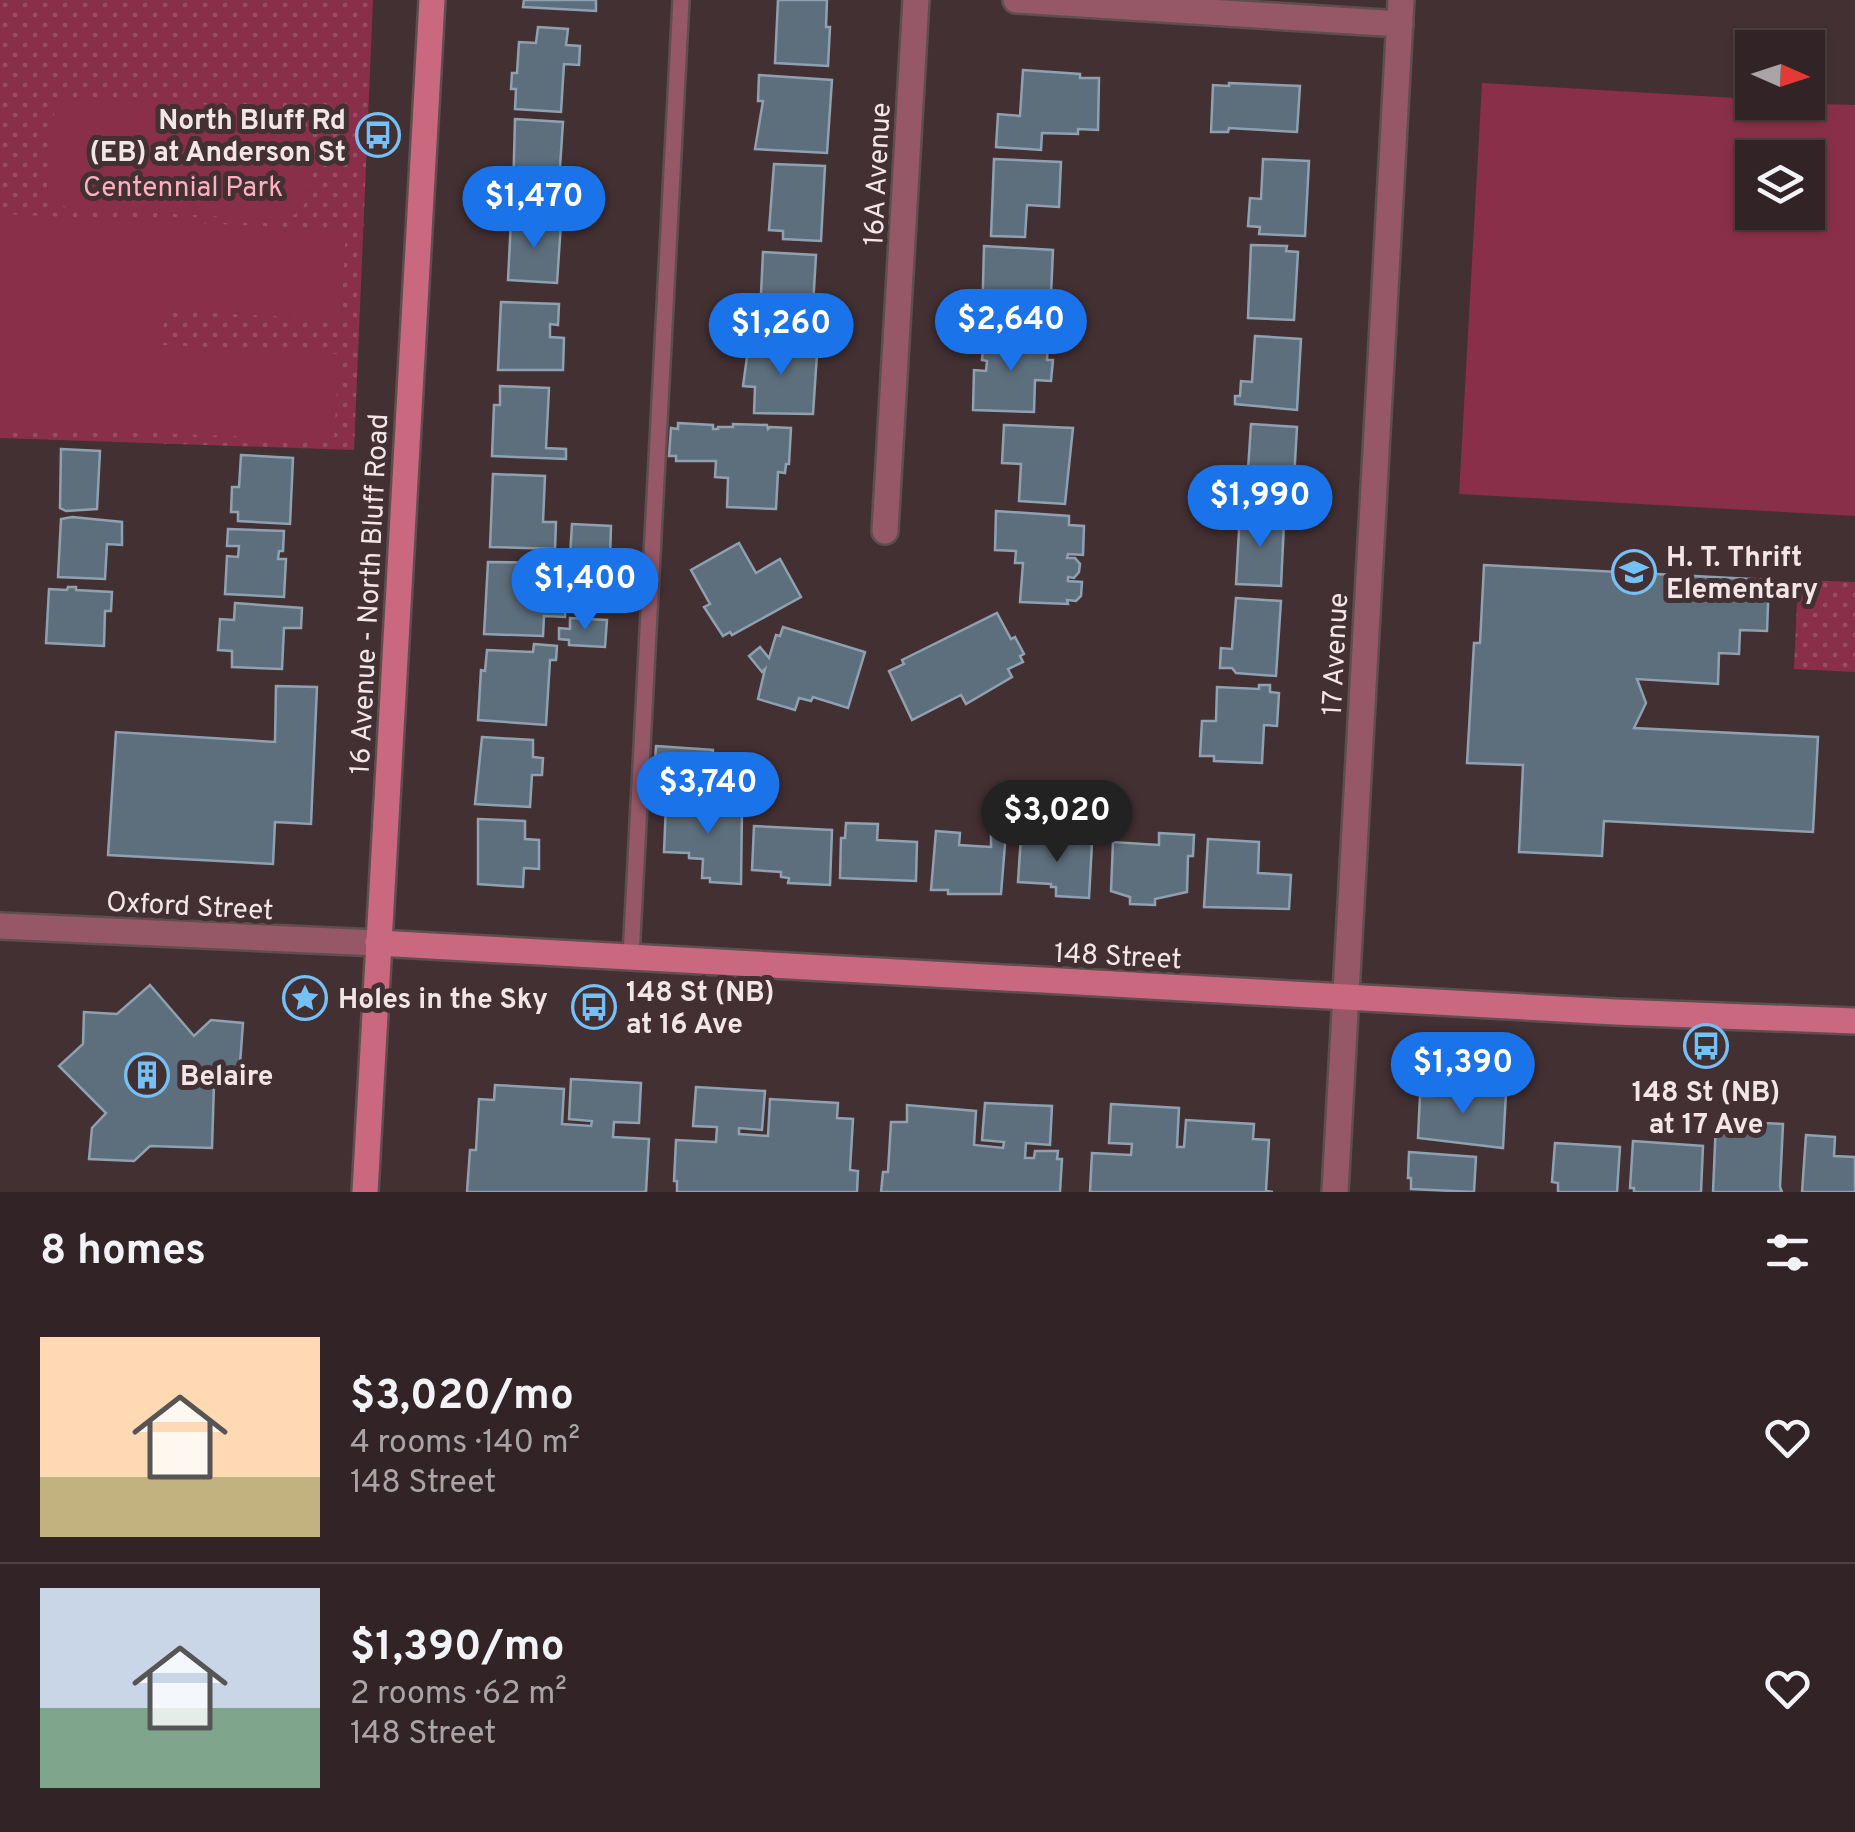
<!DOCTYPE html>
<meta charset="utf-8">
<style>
body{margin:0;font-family:Overpass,sans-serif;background:#3a2c2e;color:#f1f3f6;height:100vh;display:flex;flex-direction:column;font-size:38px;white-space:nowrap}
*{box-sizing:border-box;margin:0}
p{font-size:32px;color:#a8a4a7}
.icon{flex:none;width:55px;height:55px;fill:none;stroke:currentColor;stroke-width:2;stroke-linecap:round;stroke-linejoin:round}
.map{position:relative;height:1192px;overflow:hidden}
.panel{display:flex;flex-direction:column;background:#322426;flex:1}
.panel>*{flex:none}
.needle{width:65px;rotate:93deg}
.buttons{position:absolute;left:1735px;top:30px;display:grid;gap:20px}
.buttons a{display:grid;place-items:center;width:90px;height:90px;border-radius:0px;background:#322426;box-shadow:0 2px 8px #0004,0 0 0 2px #4d4143;font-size:50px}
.price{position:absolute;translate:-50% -85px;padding:0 22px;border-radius:35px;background:#1a73e8;color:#fff;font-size:32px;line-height:65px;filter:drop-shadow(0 2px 5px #0008)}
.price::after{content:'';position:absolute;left:50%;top:60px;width:30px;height:22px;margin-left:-15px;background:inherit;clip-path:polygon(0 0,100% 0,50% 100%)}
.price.on{background:#222;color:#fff}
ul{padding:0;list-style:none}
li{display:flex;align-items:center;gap:30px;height:250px;padding:0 40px}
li+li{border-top:2px solid #4d4143}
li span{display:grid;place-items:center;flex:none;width:280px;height:200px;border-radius:0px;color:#555}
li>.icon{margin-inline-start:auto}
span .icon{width:120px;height:120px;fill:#fffc;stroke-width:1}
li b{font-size:42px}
h2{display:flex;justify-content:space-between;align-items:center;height:120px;padding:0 40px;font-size:42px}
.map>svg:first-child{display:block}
.park{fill:url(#park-dots)}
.garden{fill:#892f49;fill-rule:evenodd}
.building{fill:#5d6e7c;stroke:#8fa1b0;stroke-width:2.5}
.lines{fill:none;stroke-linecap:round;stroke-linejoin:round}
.service-casing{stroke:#5f4d50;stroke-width:20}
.minor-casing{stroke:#5f4d50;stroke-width:30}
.tertiary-casing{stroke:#5f4d50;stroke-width:30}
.secondary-casing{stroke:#5f4d50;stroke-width:30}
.service{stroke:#965866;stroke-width:15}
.minor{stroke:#965866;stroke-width:25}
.tertiary{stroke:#965866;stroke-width:25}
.secondary{stroke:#ca6880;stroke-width:25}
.labels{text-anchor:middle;stroke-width:10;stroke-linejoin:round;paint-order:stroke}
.poi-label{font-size:28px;font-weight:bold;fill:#f3e6e8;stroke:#433033;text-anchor:start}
.street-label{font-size:28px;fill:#f3e6e8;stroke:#433033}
.park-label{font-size:28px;fill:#feafbf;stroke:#433033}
</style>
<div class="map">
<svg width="1855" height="1192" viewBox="0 0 1855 1192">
<defs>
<pattern id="park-dots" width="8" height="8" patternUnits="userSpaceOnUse" patternTransform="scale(2.5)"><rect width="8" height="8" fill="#892f49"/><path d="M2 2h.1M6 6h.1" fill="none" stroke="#9a4d63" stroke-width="1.8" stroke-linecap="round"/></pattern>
</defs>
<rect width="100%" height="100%" fill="#433033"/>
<!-- park -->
<g class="park">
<polygon points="0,0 373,0 354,450 0,438"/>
<polygon points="1798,580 1855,582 1855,672 1794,669"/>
</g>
<!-- garden -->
<g class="garden">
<path d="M1482,83l270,16v3l103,3v411l-396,-22zM1752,158h56v54h-56z"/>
<path d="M79,97l207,12c35,14 21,61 20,92l-5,10 -19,9 -213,-12c-12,-5 -18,-9 -22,-22l6,-69 4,-11z"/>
<polygon points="0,214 346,230 341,319 164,311 163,345 339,354 334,440 0,427"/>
</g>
<!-- building -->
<g class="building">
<polygon points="524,0 596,0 596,11 523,7"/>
<polygon points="778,0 827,0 826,27 830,27 828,66 775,63"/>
<polygon points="538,27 568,29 566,45 580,46 579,65 564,64 561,112 515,109 516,89 511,89 512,73 517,73 519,42 536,43"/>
<polygon points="1023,70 1080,74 1080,78 1099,78 1098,130 1078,129 1078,134 1042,133 1041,150 996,147 998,114 1020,116"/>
<polygon points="759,75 832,80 827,153 755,149 763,101 758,101"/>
<polygon points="1229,83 1300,86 1297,132 1229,128 1228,132 1211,132 1213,85 1229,86"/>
<polygon points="515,119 563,122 558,197 513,194"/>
<polygon points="994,159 1061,162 1059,207 1027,205 1025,237 991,236"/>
<polygon points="1263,159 1309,161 1305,236 1259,234 1260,227 1248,226 1250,198 1261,199"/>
<polygon points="774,164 825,166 821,241 783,239 783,231 769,230"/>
<polygon points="511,220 561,223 557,283 508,280"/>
<polygon points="1251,245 1287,246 1286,251 1298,252 1294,320 1248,318"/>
<polygon points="984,246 1053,250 1051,295 1020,294 1019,324 982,322"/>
<polygon points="763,252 816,255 812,323 782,321 782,316 760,315"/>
<polygon points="501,302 559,304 558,325 550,324 550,337 564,338 563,370 498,370"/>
<polygon points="984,336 1038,339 1038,342 1048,342 1047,360 1053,360 1051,381 1035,380 1034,412 973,410 974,370 986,371 987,361 982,360"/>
<polygon points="1255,336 1301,339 1297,410 1235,404 1235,396 1240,396 1241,381 1252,382"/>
<polygon points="749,342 807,346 807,353 817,354 813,414 754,413 755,387 743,386"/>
<polygon points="500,386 549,388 546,448 566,449 566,459 492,456 494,405 500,405"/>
<polygon points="678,423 713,425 713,429 718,429 718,427 733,427 733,424 767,425 768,429 770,427 791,428 789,464 786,464 785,473 778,472 776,509 727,507 728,478 715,477 716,461 676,461 676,456 669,456 671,428 678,429"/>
<polygon points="1251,424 1297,427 1293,497 1232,490 1237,469 1248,470"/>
<polygon points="1004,425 1073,428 1065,504 1019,501 1021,464 1002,463"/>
<polygon points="61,449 100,451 97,509 66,511 60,508"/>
<polygon points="241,455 293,458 290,524 238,521 238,512 231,512 232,487 239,487"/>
<polygon points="493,474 545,476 543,522 556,522 555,549 490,547"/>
<polygon points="996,511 1069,516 1069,525 1084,526 1083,555 1068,554 1067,558 1075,558 1080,564 1079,572 1074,578 1068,577 1068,581 1082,582 1081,596 1076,601 1067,600 1068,604 1020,602 1023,563 1015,563 1016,551 995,550"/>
<polygon points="1240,513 1281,516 1280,523 1284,523 1281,586 1236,584"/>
<polygon points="72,517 122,522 122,545 107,544 105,579 58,577 61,519"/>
<polygon points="572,524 611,526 610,558 570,556"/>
<polygon points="228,529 284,531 283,551 279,551 278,559 286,559 284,597 225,594 227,556 238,557 239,546 227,546"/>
<polygon points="739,543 756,573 780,559 801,597 732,635 730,632 723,636 704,607 710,604 691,570"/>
<polygon points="488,562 554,563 552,597 566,597 565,617 544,616 543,636 484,634"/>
<polygon points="1484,565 1769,580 1767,631 1740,630 1739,654 1719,653 1718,684 1637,679 1646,703 1634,728 1818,737 1813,832 1604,821 1602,856 1519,852 1523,765 1467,763 1474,643 1480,643"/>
<polygon points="68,587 76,587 76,590 112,592 111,611 105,611 104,646 46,643 49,589 67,590"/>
<polygon points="1236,598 1281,601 1276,676 1236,673 1232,668 1220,668 1221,648 1232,649"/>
<polygon points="235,603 302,608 301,628 284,628 282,669 232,667 232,651 218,650 220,619 234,620"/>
<polygon points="997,613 1011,639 1015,637 1024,654 1020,656 1023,662 1008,669 1012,677 966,704 961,695 912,720 889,671 904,664 902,660"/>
<polygon points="570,618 607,620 605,647 569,645 569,640 559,639 559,628 570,629"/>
<polygon points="783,627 865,652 848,708 813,697 811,701 799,698 795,710 758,699 765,669 762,672 749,656 760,647 769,658 776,635 780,636"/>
<polygon points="534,644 557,646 556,660 550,660 546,725 478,720 481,670 485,671 487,650 533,652"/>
<polygon points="1259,685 1270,685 1270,692 1279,693 1277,726 1264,725 1262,763 1214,761 1214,756 1200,756 1202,721 1216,721 1217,687 1259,689"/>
<polygon points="276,686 317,687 311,824 275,822 273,864 108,855 116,732 275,742"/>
<polygon points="482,737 533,740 533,757 543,758 542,775 532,775 530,807 475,804"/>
<polygon points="656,746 713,750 711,768 700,767 699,782 654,779"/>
<polygon points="714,792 729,793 729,809 742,810 741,884 710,882 710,878 702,878 703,859 689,858 689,853 664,852 666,804 714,807"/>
<polygon points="478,819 525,821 525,839 539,840 539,869 524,868 523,887 478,884"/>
<polygon points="846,823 878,824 877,840 917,842 916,881 840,878 841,838 845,838"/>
<polygon points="754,826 832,830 830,885 788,883 789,878 781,877 781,872 752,870"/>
<polygon points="936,831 960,833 959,845 991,847 991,832 1006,832 1001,894 948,894 948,890 931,890"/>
<polygon points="1159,833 1194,835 1193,856 1188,856 1187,892 1155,899 1155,905 1130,904 1130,897 1111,891 1113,842 1159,845"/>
<polygon points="1021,836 1092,843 1089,898 1056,896 1056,887 1051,887 1051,884 1018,882"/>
<polygon points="1208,839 1259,842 1258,873 1291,875 1289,909 1204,907"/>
<polygon points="150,985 194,1036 211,1020 243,1023 240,1064 214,1084 212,1148 150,1146 134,1161 89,1159 92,1128 106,1113 59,1066 83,1044 84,1012 117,1014"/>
<polygon points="571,1079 641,1083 639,1123 614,1122 613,1137 649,1139 646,1192 467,1192 470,1150 476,1150 479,1099 494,1100 495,1085 564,1089 562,1124 591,1126 592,1121 569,1119"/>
<polygon points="696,1087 765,1091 762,1130 739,1128 739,1134 768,1136 770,1099 838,1103 837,1118 853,1119 850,1170 858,1171 857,1192 677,1192 677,1181 674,1181 676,1140 716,1142 717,1127 693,1126"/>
<polygon points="1433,1089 1506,1093 1503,1148 1418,1138 1420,1096 1433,1096"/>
<polygon points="985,1103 1052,1106 1050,1145 1026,1143 1025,1158 1034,1158 1035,1151 1058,1151 1057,1159 1062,1159 1060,1192 881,1192 883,1172 888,1172 891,1122 907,1122 907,1105 976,1111 974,1145 1003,1148 1004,1142 982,1140"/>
<polygon points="1111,1104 1179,1108 1177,1147 1184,1147 1186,1120 1254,1124 1253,1139 1269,1140 1266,1191 1273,1192 1090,1192 1092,1153 1131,1155 1132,1144 1109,1143"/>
<polygon points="1716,1121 1783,1124 1780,1187 1782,1192 1713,1192"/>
<polygon points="1806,1135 1835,1137 1834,1156 1855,1157 1855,1192 1802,1192"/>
<polygon points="1633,1141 1703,1146 1701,1192 1634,1192 1634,1188 1630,1188"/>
<polygon points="1555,1143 1620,1147 1617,1192 1558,1192 1558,1183 1552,1182"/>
<polygon points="1409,1152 1476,1157 1474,1192 1411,1189 1411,1178 1408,1178"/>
</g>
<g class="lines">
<!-- service casing -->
<g class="service-casing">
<polyline id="service" points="631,957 681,0"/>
</g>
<!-- minor casing -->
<g class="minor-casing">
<g id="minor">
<polyline points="1016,0 1400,24"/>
<polyline points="885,531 916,0"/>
<polyline points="1335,1192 1401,0"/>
</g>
</g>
<!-- tertiary casing -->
<g class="tertiary-casing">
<polyline id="tertiary" points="0,926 378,943"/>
</g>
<!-- secondary casing -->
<g class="secondary-casing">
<g id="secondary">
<polyline points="378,943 1615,1012 1855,1021"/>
<polyline points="365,1192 432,0"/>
</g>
</g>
<!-- service -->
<use href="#service" class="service"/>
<!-- minor -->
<use href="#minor" class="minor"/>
<!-- tertiary -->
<use href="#tertiary" class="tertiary"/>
<!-- secondary -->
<use href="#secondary" class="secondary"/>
</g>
<!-- icons -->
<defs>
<g id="bus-ring" transform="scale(2.25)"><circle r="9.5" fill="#433033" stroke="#75c0f6" stroke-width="1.5"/><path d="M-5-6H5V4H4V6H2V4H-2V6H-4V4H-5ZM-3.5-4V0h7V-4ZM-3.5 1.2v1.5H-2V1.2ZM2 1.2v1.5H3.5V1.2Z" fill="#75c0f6"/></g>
<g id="school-ring" transform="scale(2.25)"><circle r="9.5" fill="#433033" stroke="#75c0f6" stroke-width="1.5"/><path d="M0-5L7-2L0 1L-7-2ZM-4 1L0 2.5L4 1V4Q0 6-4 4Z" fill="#75c0f6"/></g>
<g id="sight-ring" transform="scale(2.25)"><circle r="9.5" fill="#433033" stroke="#75c0f6" stroke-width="1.5"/><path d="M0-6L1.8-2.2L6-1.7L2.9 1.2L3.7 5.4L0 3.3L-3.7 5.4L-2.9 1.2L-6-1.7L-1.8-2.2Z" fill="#75c0f6"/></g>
<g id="building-ring" transform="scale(2.25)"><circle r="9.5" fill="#433033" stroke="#75c0f6" stroke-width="1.5"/><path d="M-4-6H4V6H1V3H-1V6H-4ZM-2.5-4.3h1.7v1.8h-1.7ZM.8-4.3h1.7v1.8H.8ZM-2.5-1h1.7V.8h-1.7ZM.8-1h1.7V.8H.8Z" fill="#75c0f6"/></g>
</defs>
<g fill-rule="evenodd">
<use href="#bus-ring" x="378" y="135"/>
<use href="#school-ring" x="1634" y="572"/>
<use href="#sight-ring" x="305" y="998"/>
<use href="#bus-ring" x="594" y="1007"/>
<use href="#bus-ring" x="1706" y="1046"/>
<use href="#building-ring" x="147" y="1075"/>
</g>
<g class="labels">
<!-- poi labels -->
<g class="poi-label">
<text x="346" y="129" text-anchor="end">North Bluff Rd<tspan x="346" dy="32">(EB) at Anderson St</tspan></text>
<text x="1666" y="566">H. T. Thrift<tspan x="1666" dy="32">Elementary</tspan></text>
<text x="626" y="1001">148 St (NB)<tspan x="626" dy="32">at 16 Ave</tspan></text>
<text x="338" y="1008">Holes in the Sky</text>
<text x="180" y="1085">Belaire</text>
<text x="1706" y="1101" text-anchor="middle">148 St (NB)<tspan x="1706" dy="32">at 17 Ave</tspan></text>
</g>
<!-- street labels -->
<g class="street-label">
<text transform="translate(876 174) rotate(-87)" y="10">16A Avenue</text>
<text transform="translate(368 594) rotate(-87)" y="10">16 Avenue - North Bluff Road</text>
<text transform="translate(1334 654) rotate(-87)" y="10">17 Avenue</text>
<text transform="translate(190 905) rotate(3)" y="10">Oxford Street</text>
<text transform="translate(1118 955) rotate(3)" y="10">148 Street</text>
</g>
<!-- park labels -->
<g class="park-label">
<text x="183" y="196">Centennial Park</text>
</g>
</g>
</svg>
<div class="buttons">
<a><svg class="needle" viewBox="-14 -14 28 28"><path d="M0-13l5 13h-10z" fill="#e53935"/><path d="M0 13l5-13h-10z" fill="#a8a4a7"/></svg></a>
<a><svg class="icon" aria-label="layers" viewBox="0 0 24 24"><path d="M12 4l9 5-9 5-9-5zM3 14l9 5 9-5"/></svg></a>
</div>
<b class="price" style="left:534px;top:251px">$1,470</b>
<b class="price" style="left:1011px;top:374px">$2,640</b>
<b class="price" style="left:781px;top:378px">$1,260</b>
<b class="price" style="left:1260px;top:550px">$1,990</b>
<b class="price" style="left:585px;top:633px">$1,400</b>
<b class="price" style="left:708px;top:837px">$3,740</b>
<b class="price on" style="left:1057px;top:865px">$3,020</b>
<b class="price" style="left:1463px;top:1117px">$1,390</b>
</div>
<section class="panel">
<h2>8 homes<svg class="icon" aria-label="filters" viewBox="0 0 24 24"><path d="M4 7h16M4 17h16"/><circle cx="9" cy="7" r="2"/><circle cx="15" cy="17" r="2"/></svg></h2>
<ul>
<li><span style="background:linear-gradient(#ffd9b3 70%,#c2b280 0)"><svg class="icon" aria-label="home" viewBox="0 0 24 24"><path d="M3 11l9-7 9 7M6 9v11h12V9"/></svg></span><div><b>$3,020/mo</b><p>4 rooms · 140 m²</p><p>148 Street</p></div><svg class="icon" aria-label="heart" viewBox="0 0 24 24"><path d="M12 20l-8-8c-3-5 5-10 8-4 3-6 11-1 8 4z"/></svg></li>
<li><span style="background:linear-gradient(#c9d6e8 60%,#7fa58c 0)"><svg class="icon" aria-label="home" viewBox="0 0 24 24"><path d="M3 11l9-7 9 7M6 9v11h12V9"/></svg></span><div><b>$1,390/mo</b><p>2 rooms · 62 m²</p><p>148 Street</p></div><svg class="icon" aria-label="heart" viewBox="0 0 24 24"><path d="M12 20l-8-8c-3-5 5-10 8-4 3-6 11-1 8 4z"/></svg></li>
</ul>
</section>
